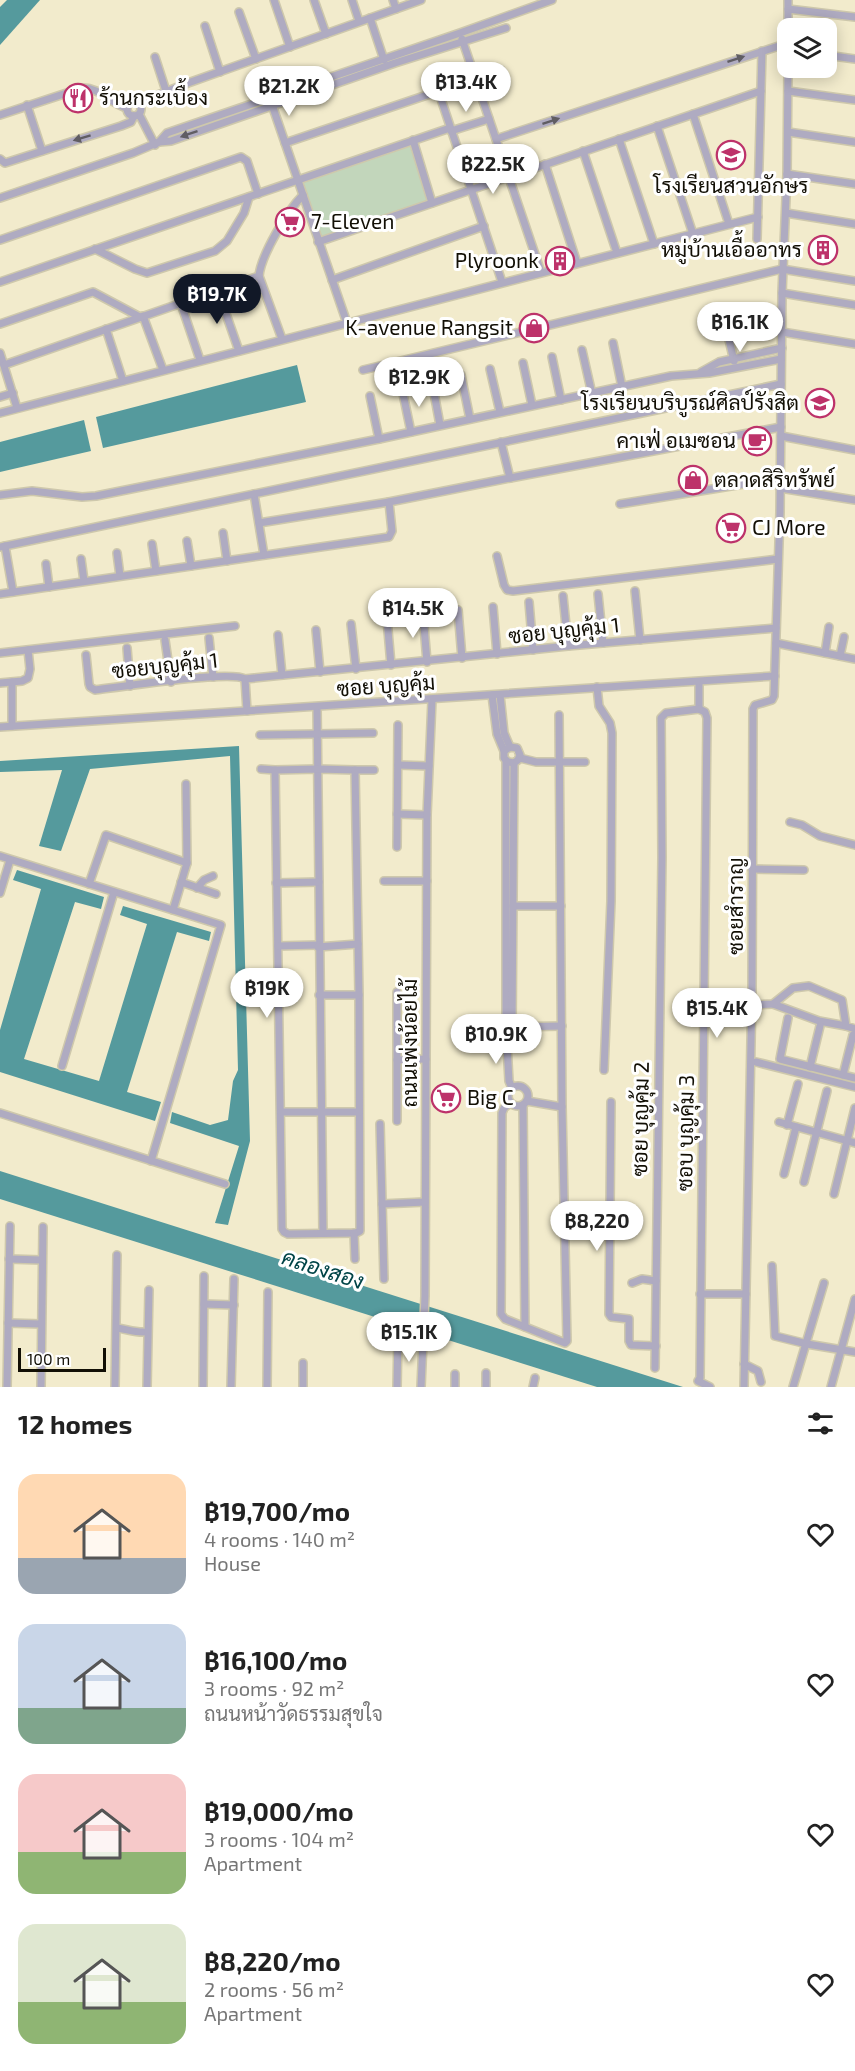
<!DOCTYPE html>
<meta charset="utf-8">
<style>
body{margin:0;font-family:"Exo 2",Sarabun,sans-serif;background:#f2f2f2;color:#222;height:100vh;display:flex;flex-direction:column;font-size:22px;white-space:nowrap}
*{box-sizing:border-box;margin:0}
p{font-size:20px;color:#767676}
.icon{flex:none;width:33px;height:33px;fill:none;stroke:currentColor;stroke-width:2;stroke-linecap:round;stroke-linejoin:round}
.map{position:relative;height:1387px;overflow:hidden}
.sheet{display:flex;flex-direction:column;background:#fff;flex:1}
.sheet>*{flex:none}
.controls{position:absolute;left:777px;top:18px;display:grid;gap:12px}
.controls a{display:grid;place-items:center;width:60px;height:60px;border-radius:12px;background:#fff;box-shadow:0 3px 15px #0003;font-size:30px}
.scale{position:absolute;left:18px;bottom:15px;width:88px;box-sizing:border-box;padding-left:6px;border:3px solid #120f05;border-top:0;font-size:16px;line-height:21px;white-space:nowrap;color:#120f05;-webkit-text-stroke:4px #fff;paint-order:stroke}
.price{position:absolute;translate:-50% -51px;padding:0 14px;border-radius:21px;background:#fff;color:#222;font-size:20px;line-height:39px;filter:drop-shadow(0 2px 3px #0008)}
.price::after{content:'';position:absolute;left:50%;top:36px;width:18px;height:14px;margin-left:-9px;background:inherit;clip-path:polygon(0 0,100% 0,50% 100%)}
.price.active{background:#111827;color:#fff}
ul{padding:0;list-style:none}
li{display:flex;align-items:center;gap:18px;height:150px;padding:0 18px}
li span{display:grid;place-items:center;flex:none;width:168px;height:120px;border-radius:18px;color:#555}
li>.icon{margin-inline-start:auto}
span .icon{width:72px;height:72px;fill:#fffc;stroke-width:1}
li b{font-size:26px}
h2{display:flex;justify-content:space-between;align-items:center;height:72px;padding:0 18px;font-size:26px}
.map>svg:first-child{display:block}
.green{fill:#c2d6bb}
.water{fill:#559a9d}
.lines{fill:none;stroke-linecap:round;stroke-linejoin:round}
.minor-casing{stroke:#cec8ac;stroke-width:10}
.minor{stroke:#afabc1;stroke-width:7}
.oneway{fill:#605d63}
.labels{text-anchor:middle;stroke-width:6;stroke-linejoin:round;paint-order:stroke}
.poi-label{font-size:21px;fill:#120f05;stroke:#fff;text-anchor:start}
.street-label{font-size:21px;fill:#120f05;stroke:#fff}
.water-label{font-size:22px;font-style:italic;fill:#004447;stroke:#fff}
</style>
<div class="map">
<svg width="855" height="1387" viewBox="0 0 855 1387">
<rect width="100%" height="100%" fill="#f2ebcc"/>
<!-- green -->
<polygon class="green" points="408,140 429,203 320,240 299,180"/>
<!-- water -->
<g class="water">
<polygon points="7,0 40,0 0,45 0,7"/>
<polygon points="297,365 306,402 103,448 96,417"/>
<polygon points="84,420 91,451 0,472 0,442"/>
<polygon points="239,746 250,1141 228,1225 215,1223 239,1146 170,1123 172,1112 210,1125 228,1120 233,1081 238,1070 230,756 90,769 61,851 39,846 62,770 0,772 0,761"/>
<polygon points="17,870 104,897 101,909 75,902 24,1059 99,1081 147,924 120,915 123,906 211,932 209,941 177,932 127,1092 161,1102 155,1121 0,1072 0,1030 41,889 13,880"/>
<polygon points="0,1171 683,1387 597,1387 0,1199"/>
</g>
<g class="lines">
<!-- minor casing -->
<g class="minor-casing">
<g id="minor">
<polyline points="274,0 290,47"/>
<polyline points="314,0 326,34"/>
<polyline points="352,0 359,21"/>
<polyline points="393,0 396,9"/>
<polyline points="788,0 788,28"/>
<polyline points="788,9 855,17"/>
<polyline points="239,12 256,59"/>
<polyline points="370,18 384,60"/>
<polyline points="205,26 220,72"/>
<polyline points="462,39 541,272"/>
<polyline points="826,55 855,59"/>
<polyline points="155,57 166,91"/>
<polyline points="438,90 502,282"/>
<polyline points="788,91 855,100"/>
<circle cx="134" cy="109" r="7"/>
<polyline points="271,102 347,323"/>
<polyline points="138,103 188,83 421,0"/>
<polyline points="27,105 42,151"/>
<polyline points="139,114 155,145"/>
<polyline points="693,114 729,224"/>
<path d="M0,115l82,-27c17,-1 29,16 45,20"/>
<polyline points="657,126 693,234"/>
<polyline points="451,131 489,119"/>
<polyline points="788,132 855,142"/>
<polyline points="496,139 788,43"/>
<polyline points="619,139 654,244"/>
<polyline points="413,140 432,203"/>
<polyline points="159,142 167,133 460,33 552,0"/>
<polyline points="285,143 501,70"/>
<polyline points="583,151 617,253"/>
<polyline points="0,159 5,163 121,126 131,122 134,116"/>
<polyline points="545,164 577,263"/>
<polyline points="787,174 855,184"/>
<polyline points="0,198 133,153 159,142 171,141 395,63 506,28"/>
<polyline points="786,213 855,224"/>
<polyline points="757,239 762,51"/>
<polyline points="0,240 241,157 247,161 258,194"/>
<polyline points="318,242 761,91"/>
<polyline points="95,249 135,269 147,273 215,251 227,241 244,213 249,197"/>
<polyline points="332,280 484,226"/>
<polyline points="0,282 450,128"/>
<polyline points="218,291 239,351"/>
<polyline points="782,293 855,305"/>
<polyline points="181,304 200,360"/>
<polyline points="143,316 163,370"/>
<polyline points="0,324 93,292 140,317"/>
<polyline points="106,329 123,381"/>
<polyline points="727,331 734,361"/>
<polyline points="782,332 855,344"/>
<path d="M282,339l-23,-63c2,-21 29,-66 44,-81"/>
<polyline points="613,343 622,387"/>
<polyline points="582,350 592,394"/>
<polyline points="0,353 17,408"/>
<polyline points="552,357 561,400"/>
<polyline points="523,363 532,405"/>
<polyline points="4,365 259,276"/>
<polyline points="490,369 500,412"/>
<polyline points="363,370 782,269 855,281"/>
<polyline points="701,372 719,362 782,348"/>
<polyline points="461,375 470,419"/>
<polyline points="432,382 440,425"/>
<polyline points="402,389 411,432"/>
<polyline points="370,396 379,439"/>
<polyline points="0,397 13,393"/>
<polyline points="0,413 758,217"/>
<polyline points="781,436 855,450"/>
<polyline points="510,478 781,427"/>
<polyline points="780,488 855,500"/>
<polyline points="254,494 264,555"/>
<polyline points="0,495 32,491 82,497 96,496 379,439 671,376 709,373 781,359"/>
<polyline points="620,504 780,478"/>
<polyline points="259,523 389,502"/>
<polyline points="223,533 227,561"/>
<polyline points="187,541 191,566"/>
<polyline points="152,544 156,571"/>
<polyline points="5,546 13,592"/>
<polyline points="0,547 781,384"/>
<polyline points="117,553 120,576"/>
<polyline points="497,556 504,585 507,590 513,591 778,559"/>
<polyline points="81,559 84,581"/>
<polyline points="46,564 49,587"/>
<polyline points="635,591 640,640"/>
<polyline points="0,594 389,537 392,531 389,502 510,478 501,442"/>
<polyline points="598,594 603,643"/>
<polyline points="563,596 568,646"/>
<polyline points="529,602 533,650"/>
<polyline points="493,607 497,654"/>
<polyline points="458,610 462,658"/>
<polyline points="423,614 427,662"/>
<polyline points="387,619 391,665"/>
<polyline points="351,624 356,669"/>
<polyline points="316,630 320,672"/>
<polyline points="278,635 282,675"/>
<polyline points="209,638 213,677"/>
<polyline points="165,640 171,682"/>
<polyline points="776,643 855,659"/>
<polyline points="127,648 130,686"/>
<polyline points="0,653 235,626"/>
<polyline points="825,653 829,627"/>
<path d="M86,655l3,29 1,3 5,3c23,-3 137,-20 150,-11"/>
<polyline points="840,656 844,637"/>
<polyline points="12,682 12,726"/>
<polyline points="699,682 699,709"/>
<polyline points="0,683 22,681 28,678 30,669 28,650"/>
<polyline points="597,687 599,706 610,723 612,733 611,901 604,1070"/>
<polyline points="492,695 497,734 504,751"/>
<polyline points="500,695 504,733 510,747"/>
<polyline points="317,707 323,1233"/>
<polyline points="699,709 705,712 707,718 700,1378 698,1381 710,1387"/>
<polyline points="247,711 245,679 568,646 776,628"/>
<polyline points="0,727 775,676"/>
<polyline points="260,735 373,733"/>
<polyline points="520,758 536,762 585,762"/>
<polyline points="506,761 506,1027 509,1081 512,1088"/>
<polyline points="398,765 429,766"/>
<polyline points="261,769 275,770"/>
<polygon points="318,769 355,770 359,995 360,1231 356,1233 288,1234 284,1232 282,1229 275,770"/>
<polyline points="355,770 374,770"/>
<polyline points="186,784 187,863"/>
<polyline points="397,814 427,815"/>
<polyline points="790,822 802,825 820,836 855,845"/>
<polyline points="397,847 398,725"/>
<polyline points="0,856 221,925 151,1161"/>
<polyline points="752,869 804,870"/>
<polyline points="384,881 427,881"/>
<polyline points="181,882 216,894"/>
<polyline points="276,883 319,882"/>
<polyline points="89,884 106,835 187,863 173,910"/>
<polyline points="197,888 204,880 213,876"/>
<polyline points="0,893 10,860"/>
<polyline points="513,906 561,906"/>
<polyline points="278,946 318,945"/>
<polyline points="318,947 358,944"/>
<polyline points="319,995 359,995"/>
<polyline points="773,1004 819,1021 846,1026"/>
<polyline points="752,1005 773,1004 793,988 809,986 842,1000 846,1026 855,1029"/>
<polyline points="788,1018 780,1059 855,1078"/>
<polyline points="510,1027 562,1026"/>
<polyline points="508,1033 512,1027 514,763 518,760 520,755 517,748 510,747 504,751 504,758 508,762 514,763"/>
<polyline points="397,1060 426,1059"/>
<polyline points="756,1062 855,1087"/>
<polyline points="62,1066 114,892"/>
<polyline points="810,1067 820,1026"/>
<polyline points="843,1075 853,1035"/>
<circle cx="518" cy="1096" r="10"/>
<polyline points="527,1101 562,1107"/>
<polyline points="611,1102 609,1314 611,1317 629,1319 629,1341 631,1345 656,1346"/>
<polyline points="510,1103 504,1108 502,1113 501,1314 505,1319 565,1343 567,1341 562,1107 559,715"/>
<polyline points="523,1105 525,1327"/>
<polyline points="281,1112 359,1112"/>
<polyline points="0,1113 225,1184"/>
<polyline points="397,1121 397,992"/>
<polyline points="779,1122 855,1143"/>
<polyline points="380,1124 384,1279"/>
<polyline points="787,1125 798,1084"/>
<polyline points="784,1174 796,1127"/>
<polyline points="804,1182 827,1091"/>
<polyline points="834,1194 855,1108"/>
<polyline points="382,1204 425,1202"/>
<polyline points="354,1233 355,1259"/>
<polyline points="9,1259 41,1260"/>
<polyline points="772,1266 775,1336 807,1344 855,1352"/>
<polyline points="632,1283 642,1279 656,1281"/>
<polyline points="700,1294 746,1294"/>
<polyline points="204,1304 234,1305"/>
<polyline points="8,1323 41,1324"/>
<path d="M117,1328c9,1 16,4 26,4"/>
<polyline points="744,1364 758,1371 761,1382"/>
<polyline points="655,1368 662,857 661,718 666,713 699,709"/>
<polyline points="7,1387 10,1226"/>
<polyline points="41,1387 43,1227"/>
<polyline points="115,1387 117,1255"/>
<polyline points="147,1387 149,1290"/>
<polyline points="203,1387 204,1276"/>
<polyline points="231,1387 234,1279"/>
<polyline points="267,1387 268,1292"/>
<polyline points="303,1387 303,1363"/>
<polyline points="397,1387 398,1336"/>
<polyline points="421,1387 425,1296 427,815 432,700"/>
<polyline points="455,1387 455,1374"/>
<polyline points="486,1387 486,1373"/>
<polyline points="533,1387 535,1378"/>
<polyline points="744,1387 752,992 753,709 755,705 772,700 774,696 780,512 782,293 787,174 788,68"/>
<polyline points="793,1387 824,1283"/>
<polyline points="831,1387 855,1299"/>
</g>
</g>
<!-- minor -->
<use href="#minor" class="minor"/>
</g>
<!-- one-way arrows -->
<defs><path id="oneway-solid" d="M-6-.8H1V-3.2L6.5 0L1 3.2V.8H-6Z" transform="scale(1.5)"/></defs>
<g class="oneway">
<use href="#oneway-solid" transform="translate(736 59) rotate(-18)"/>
<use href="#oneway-solid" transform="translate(551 121) rotate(-18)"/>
<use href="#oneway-solid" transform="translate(189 134) rotate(161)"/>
<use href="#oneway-solid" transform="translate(82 138) rotate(163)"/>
</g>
<!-- icons -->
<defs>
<g id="restaurant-ring" transform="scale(1.5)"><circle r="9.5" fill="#fff" stroke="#bd326a" stroke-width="1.5"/><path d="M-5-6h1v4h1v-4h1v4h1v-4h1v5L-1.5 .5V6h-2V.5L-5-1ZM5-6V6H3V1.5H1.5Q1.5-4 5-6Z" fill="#bd326a"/></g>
<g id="school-ring" transform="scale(1.5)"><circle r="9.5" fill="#fff" stroke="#bd326a" stroke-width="1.5"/><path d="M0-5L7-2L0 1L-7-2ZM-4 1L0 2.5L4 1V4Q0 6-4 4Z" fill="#bd326a"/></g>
<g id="supermarket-ring" transform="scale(1.5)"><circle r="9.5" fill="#fff" stroke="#bd326a" stroke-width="1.5"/><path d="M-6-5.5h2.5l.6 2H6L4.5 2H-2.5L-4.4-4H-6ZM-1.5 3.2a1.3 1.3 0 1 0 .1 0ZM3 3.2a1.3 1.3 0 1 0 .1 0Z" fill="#bd326a"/></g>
<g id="building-ring" transform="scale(1.5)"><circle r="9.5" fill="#fff" stroke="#bd326a" stroke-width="1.5"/><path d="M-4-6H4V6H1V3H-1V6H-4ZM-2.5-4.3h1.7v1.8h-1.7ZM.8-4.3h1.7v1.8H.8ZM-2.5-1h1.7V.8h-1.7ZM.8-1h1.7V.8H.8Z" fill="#bd326a"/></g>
<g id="shop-ring" transform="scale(1.5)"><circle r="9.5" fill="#fff" stroke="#bd326a" stroke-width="1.5"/><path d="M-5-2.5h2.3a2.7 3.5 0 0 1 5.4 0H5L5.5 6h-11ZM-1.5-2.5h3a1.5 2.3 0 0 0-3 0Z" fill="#bd326a"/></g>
<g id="cafe-ring" transform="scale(1.5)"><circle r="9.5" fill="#fff" stroke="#bd326a" stroke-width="1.5"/><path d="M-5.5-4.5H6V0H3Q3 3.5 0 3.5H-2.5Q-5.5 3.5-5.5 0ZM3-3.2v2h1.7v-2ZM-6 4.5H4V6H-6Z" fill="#bd326a"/></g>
</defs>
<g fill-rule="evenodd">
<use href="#restaurant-ring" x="78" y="98"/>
<use href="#school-ring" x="731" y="155"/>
<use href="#supermarket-ring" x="290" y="222"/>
<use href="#building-ring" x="823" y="250"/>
<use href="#building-ring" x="560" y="261"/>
<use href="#shop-ring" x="534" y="328"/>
<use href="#school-ring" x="820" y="403"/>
<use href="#cafe-ring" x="757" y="441"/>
<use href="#shop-ring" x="693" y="480"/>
<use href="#supermarket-ring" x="731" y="528"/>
<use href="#supermarket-ring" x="446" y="1098"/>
</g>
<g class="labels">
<!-- poi labels -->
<g class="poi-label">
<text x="99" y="105">ร้านกระเบื้อง</text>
<text x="731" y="193" text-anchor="middle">โรงเรียนสวนอักษร</text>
<text x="311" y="229">7-Eleven</text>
<text x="802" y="257" text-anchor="end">หมู่บ้านเอื้ออาทร</text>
<text x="539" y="268" text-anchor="end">Plyroonk</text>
<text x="513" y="335" text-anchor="end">K-avenue Rangsit</text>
<text x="799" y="410" text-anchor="end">โรงเรียนบริบูรณ์ศิลป์รังสิต</text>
<text x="736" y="448" text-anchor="end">คาเฟ่ อเมซอน</text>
<text x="714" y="487">ตลาดสิริทรัพย์</text>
<text x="752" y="535">CJ More</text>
<text x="467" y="1105">Big C</text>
</g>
<!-- street labels -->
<g class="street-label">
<text transform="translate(564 631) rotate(-6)" y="7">ซอย บุญคุ้ม 1</text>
<text transform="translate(165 666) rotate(-6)" y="7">ซอยบุญคุ้ม 1</text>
<text transform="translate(386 686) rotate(-4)" y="7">ซอย บุญคุ้ม</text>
<text transform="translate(736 906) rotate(-90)" y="7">ซอยสำราญ</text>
<text transform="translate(410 1043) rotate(-90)" y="7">ถนนเพ่งน้อยไม้</text>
<text transform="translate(641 1119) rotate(-89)" y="7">ซอย บุญคุ้ม 2</text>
<text transform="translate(686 1133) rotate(-89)" y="7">ซอบ บุญคุ้ม 3</text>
</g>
<!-- water labels -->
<g class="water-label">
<text transform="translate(323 1269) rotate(18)" y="8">คลองสอง</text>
</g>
</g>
</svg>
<div class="controls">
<a><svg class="icon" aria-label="layers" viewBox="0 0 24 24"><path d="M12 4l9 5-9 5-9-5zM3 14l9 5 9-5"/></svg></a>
</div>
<div class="scale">100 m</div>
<b class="price" style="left:466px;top:113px">฿13.4K</b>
<b class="price" style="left:289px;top:117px">฿21.2K</b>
<b class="price" style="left:493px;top:195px">฿22.5K</b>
<b class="price active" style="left:217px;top:325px">฿19.7K</b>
<b class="price" style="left:740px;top:353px">฿16.1K</b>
<b class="price" style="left:419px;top:408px">฿12.9K</b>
<b class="price" style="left:413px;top:639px">฿14.5K</b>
<b class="price" style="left:267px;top:1019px">฿19K</b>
<b class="price" style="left:717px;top:1039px">฿15.4K</b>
<b class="price" style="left:496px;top:1065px">฿10.9K</b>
<b class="price" style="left:597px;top:1252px">฿8,220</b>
<b class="price" style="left:409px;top:1363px">฿15.1K</b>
</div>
<section class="sheet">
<h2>12 homes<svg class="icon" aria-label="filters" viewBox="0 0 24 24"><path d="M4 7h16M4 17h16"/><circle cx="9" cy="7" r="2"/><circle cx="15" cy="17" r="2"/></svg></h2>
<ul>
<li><span style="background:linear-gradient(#ffd9b3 70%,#9aa5b1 0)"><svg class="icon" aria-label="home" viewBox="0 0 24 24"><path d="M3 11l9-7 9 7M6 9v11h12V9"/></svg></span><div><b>฿19,700/mo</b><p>4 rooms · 140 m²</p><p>House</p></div><svg class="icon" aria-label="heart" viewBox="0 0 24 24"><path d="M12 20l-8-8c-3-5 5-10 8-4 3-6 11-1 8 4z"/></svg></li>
<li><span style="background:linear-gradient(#c9d6e8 70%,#7fa58c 0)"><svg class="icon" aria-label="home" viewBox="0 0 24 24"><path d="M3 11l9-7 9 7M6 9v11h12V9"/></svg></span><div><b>฿16,100/mo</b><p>3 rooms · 92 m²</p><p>ถนนหน้าวัดธรรมสุขใจ</p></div><svg class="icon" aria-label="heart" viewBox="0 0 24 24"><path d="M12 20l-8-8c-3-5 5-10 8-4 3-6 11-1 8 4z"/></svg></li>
<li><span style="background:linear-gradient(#f6c9c9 65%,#8fb573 0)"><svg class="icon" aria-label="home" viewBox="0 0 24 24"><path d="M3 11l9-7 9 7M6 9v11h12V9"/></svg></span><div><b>฿19,000/mo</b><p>3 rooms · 104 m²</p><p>Apartment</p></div><svg class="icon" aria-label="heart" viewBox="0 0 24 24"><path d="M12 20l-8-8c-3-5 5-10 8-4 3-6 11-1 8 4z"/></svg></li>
<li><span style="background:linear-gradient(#dfe7d0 65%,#8fb573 0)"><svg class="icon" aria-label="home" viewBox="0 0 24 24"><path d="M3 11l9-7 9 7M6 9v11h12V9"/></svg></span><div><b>฿8,220/mo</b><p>2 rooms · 56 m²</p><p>Apartment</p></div><svg class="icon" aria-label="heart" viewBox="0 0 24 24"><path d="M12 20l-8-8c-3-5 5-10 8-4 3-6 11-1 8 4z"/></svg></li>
</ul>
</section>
